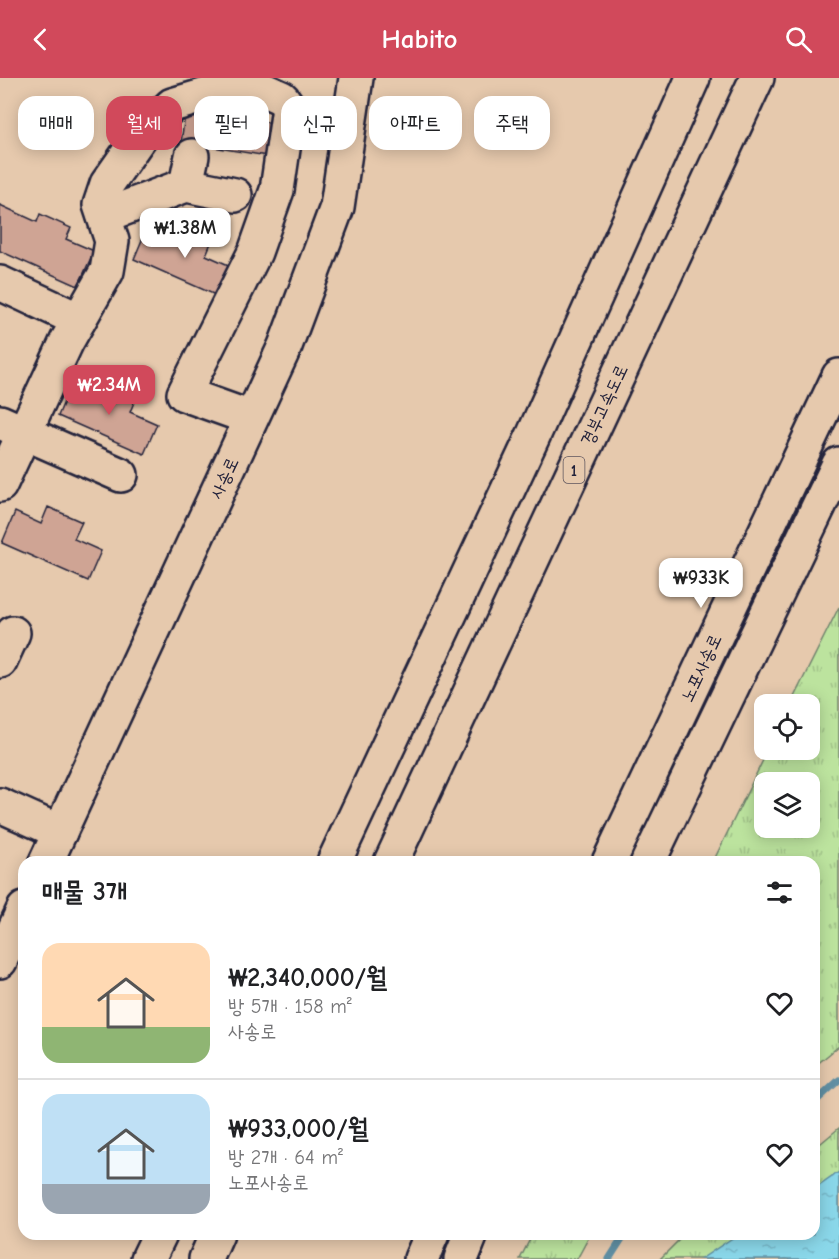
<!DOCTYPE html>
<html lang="ko">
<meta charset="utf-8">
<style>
body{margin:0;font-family:"Comic Neue","Poor Story",sans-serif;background:#f6f6f6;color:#202124;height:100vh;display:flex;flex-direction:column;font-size:22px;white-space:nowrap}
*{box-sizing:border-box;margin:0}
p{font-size:20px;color:#757577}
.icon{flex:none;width:33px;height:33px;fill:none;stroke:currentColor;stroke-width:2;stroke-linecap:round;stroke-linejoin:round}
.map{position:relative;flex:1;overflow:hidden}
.panel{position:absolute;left:18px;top:778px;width:802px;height:384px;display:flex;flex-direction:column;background:#fff;border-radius:18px;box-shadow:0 3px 15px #0003}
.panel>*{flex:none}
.hud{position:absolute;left:18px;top:18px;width:804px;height:54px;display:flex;gap:12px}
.controls{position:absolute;left:754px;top:616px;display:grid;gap:12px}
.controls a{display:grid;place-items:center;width:66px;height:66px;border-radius:12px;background:#fff;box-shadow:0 3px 15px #0003;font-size:30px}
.price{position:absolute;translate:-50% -51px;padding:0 14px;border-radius:12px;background:#fff;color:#222;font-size:20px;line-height:39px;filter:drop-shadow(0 2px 3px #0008)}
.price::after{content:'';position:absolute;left:50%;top:36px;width:18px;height:14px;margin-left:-9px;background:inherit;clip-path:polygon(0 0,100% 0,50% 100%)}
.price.current{background:#d1495b;color:#fff}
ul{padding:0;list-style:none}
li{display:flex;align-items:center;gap:18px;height:150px;padding:0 24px}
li+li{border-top:2px solid #e0e0e0}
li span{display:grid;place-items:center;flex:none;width:168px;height:120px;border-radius:18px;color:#555}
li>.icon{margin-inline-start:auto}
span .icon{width:72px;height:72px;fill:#fffc;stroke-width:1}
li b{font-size:26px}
h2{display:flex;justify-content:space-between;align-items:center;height:72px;padding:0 24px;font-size:26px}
.tag{padding:0 21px;border-radius:18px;background:#fff;box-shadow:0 3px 15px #0003;font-size:21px;line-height:54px}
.tag.current{background:#d1495b;color:#fff}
header{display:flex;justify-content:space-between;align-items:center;height:78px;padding:0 24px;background:#d1495b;color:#fff;font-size:27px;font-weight:600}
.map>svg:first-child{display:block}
.park{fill:url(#park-tufts);stroke:#6f826c;stroke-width:1.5;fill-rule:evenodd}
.water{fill:url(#water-ripples);stroke:#608fa3;stroke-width:1.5}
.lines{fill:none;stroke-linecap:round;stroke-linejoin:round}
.stream{stroke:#608fa3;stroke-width:7}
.building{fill:#cfa494;stroke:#22223b;stroke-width:1.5}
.minor-casing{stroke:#22223b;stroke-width:38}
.major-casing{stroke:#22223b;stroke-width:38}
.highway-casing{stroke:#22223b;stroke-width:38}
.minor{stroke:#e6c9ad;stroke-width:33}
.major{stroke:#e6c9ad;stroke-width:33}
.highway{stroke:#e6c9ad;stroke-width:33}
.labels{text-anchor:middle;stroke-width:4.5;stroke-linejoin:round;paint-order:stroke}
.shield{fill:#e6c9ad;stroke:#5d545d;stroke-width:1.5}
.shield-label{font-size:16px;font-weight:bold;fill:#22223b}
.street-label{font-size:18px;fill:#22223b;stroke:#e6c9ad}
</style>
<header><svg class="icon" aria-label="back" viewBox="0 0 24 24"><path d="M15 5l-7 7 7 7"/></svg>Habito<svg class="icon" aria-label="search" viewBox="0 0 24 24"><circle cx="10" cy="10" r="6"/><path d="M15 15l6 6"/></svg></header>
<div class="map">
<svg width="839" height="1181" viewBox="0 0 839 1181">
<defs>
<pattern id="park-tufts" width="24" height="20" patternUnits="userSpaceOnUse" patternTransform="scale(1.5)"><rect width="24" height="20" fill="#bce39e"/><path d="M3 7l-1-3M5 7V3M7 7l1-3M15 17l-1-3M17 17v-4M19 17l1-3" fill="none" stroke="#a1c289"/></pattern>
<pattern id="water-ripples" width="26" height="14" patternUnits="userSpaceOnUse" patternTransform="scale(1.5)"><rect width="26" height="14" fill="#8ad7e9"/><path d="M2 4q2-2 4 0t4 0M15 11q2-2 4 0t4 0" fill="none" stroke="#77b8c9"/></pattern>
</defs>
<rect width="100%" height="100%" fill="#e6c9ad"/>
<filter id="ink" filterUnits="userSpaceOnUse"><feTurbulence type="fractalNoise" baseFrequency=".0167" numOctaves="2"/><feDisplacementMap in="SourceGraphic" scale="12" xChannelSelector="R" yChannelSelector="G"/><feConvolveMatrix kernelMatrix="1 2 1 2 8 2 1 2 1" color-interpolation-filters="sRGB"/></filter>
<g filter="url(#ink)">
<!-- park -->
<g class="park">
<path d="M839,529v439l-24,20 -1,-204h-101l55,-112h42v-45h-20zM765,705h45v45h-45z"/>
<polygon points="839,1050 839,1181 660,1181 684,1157 814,1156 815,1070"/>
<polygon points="532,1157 532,1156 590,1157 577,1181 520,1181"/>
</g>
<!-- water -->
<polygon class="water" points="839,1094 839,1181 701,1181 737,1157 814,1156 815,1111"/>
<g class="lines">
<!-- stream -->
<g class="stream">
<polyline points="814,1025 839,1002"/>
<polyline points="609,1181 625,1156"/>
</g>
</g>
<!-- building -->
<g class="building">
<polygon points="217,17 253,23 250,41 279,46 274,79 181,64 186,31 214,35"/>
<polygon points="0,127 37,144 40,136 71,150 66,161 94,173 78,208 0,173"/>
<polygon points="181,146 213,160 206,177 233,189 220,219 134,181 147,150 173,162"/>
<polygon points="105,303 137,317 130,334 157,346 144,376 58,338 71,307 97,319"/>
<polygon points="48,429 82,444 74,461 101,473 88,503 2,465 15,434 41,446"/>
</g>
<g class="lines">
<!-- minor casing -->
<g class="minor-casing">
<g id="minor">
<polyline points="186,107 192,78"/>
<polyline points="104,138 186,107 235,117"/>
<polyline points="0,205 79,242"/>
<polyline points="0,344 121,397"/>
<polyline points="0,407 67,263 107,193 112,163 100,127 107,106 142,56 172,27 213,15 264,12 282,20 289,30 277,112 255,174 184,316 251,340"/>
<polyline points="0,583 13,555"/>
<polyline points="0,727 60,754"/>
</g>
</g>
<!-- major casing -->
<g class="major-casing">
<g id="major">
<polyline points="46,784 285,268 337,129 356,0"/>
<polyline points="609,784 839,298"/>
<polyline points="648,784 839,386"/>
<polyline points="0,883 24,831"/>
<polyline points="421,1181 432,1156"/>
<polyline points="461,1181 471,1156"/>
</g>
</g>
<!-- highway casing -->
<g class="highway-casing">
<g id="highway">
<polyline points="334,784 534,356 693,0"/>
<polyline points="391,784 757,0"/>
<polyline points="148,1181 160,1156"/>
<polyline points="206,1181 217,1156"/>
</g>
</g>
<!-- minor -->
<use href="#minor" class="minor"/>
<!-- major -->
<use href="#major" class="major"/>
<!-- highway -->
<use href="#highway" class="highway"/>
</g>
</g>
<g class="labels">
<!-- shield labels -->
<rect class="shield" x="563.5" y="379" width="21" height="26" rx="4.5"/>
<g class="shield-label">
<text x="574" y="398">1</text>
</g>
<!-- street labels -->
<g class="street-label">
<text transform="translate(604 327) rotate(-65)" y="6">경부고속도로</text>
<text transform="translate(224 400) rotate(-65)" y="6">사송로</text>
<text transform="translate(701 590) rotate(-65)" y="6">노포사송로</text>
</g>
</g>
</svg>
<div class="controls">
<a><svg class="icon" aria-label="locate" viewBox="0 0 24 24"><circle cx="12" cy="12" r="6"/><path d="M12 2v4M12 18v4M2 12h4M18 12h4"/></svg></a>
<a><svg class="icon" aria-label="layers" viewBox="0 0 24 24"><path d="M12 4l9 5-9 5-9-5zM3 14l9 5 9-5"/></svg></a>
</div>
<b class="price" style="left:185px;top:181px">₩1.38M</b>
<b class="price current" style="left:109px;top:338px">₩2.34M</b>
<b class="price" style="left:701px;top:531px">₩933K</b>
<div class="hud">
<a class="tag">매매</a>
<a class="tag current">월세</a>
<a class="tag">필터</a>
<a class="tag">신규</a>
<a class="tag">아파트</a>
<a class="tag">주택</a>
</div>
<section class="panel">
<h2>매물 3개<svg class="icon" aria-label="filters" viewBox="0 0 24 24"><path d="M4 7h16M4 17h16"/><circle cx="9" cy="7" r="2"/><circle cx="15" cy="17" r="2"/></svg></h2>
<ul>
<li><span style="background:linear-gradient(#ffd9b3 70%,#8fb573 0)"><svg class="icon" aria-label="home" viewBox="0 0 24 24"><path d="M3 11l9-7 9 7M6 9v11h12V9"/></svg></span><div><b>₩2,340,000/월</b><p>방 5개 · 158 m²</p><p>사송로</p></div><svg class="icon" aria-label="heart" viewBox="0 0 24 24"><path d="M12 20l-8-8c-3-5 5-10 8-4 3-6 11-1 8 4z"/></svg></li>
<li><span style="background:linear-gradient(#bfe0f5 75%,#9aa5b1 0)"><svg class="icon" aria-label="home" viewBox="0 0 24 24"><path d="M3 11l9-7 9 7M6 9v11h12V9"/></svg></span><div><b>₩933,000/월</b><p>방 2개 · 64 m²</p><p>노포사송로</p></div><svg class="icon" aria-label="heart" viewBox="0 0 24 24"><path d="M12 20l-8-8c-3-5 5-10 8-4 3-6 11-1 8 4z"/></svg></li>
</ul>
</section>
</div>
